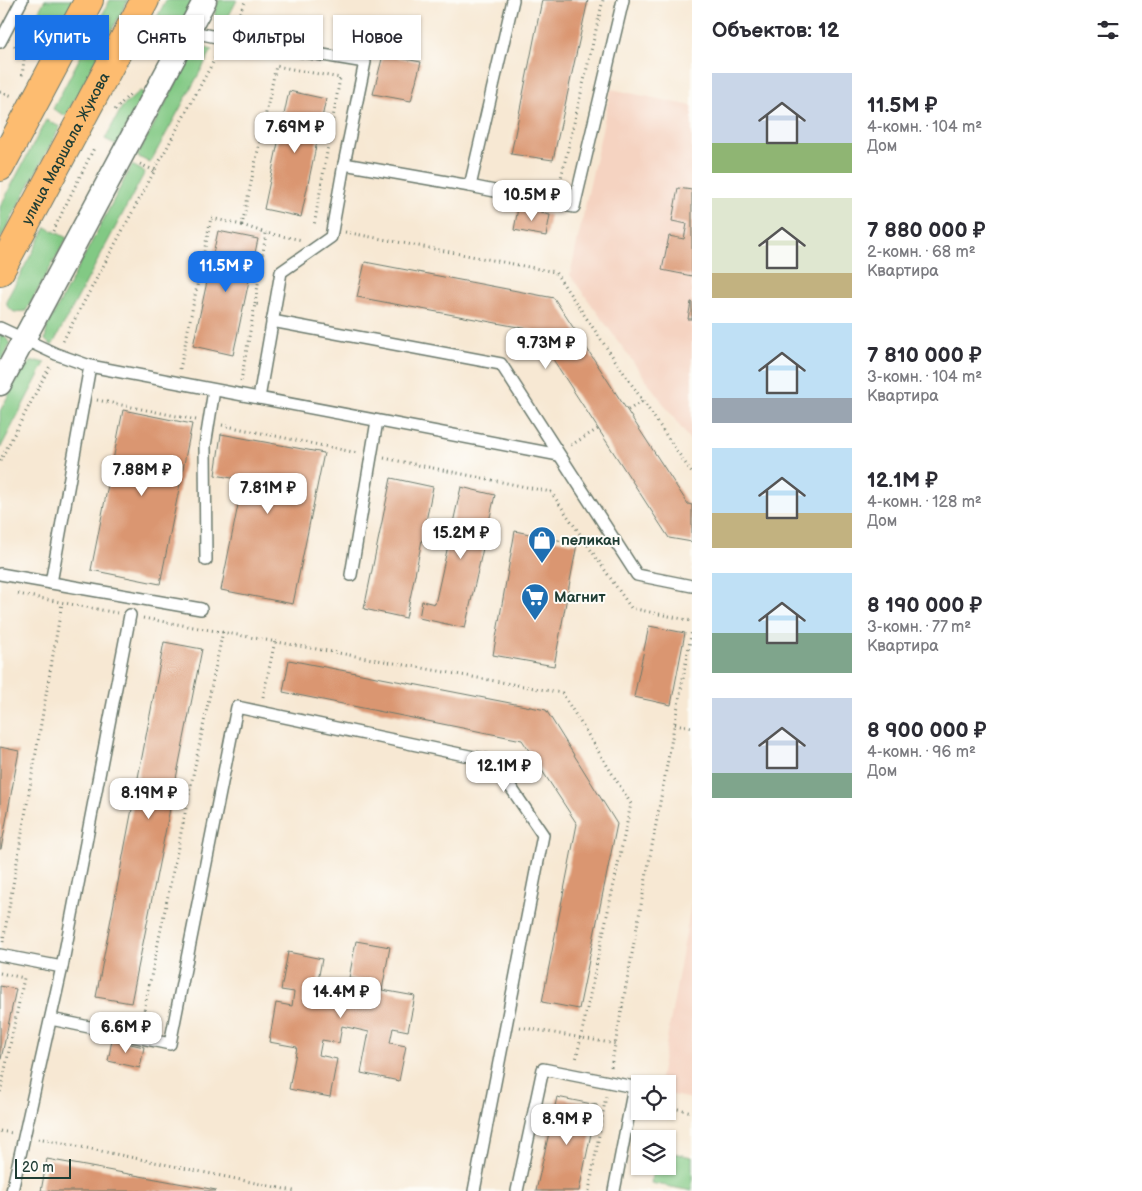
<!DOCTYPE html>
<html lang="ru">
<meta charset="utf-8">
<style>
body{margin:0;font-family:"Balsamiq Sans",sans-serif;background:#f7f7f7;color:#2b2b33;height:100vh;display:flex;flex-direction:column;font-size:19px;white-space:nowrap}
*{box-sizing:border-box;margin:0}
p{font-size:16px;color:#7c7c81}
.icon{flex:none;width:28px;height:28px;fill:none;stroke:currentColor;stroke-width:2;stroke-linecap:round;stroke-linejoin:round}
.map{position:relative;flex:1;overflow:hidden}
.panel{display:flex;flex-direction:column;background:#fff;width:450px}
.panel>*{flex:none}
.top-card{position:absolute;left:15px;top:15px;width:475px;height:45px;display:flex;gap:10px}
.controls{position:absolute;left:631px;top:1075px;display:grid;gap:10px}
.controls a{display:grid;place-items:center;width:45px;height:45px;border-radius:0px;background:#fff;box-shadow:0 1px 4px #0004;font-size:25px}
.scale{position:absolute;left:15px;bottom:12px;width:56px;box-sizing:border-box;padding-left:5px;border:2px solid #1f3d34;border-top:0;font-size:14px;line-height:18px;white-space:nowrap;color:#1f3d34;-webkit-text-stroke:4px #fdfcf7;paint-order:stroke}
.price{position:absolute;translate:-50% -42px;padding:0 11px;border-radius:10px;background:#fff;color:#222;font-size:16px;line-height:32px;filter:drop-shadow(0 1px 2px #0008)}
.price::after{content:'';position:absolute;left:50%;top:30px;width:15px;height:11px;margin-left:-8px;background:inherit;clip-path:polygon(0 0,100% 0,50% 100%)}
.price.current{background:#1a73e8;color:#fff}
ul{padding:0;list-style:none}
li{display:flex;align-items:center;gap:15px;height:125px;padding:0 20px}
li span{display:grid;place-items:center;flex:none;width:140px;height:100px;border-radius:0px;color:#555}
li>.icon{margin-inline-start:auto}
span .icon{width:60px;height:60px;fill:#fffc;stroke-width:1}
li b{font-size:21px}
h2{display:flex;justify-content:space-between;align-items:center;height:60px;padding:0 20px;font-size:21px}
.chip{padding:0 18px;border-radius:0px;background:#fff;box-shadow:0 1px 4px #0004;font-size:18px;line-height:45px}
.chip.current{background:#1a73e8;color:#fff}
main{display:flex;flex:1;min-height:0}
.map>svg:first-child{display:block}
.built{fill:#f5d3c1}
.green{fill:#82c984;stroke:#50835c}
.building{fill:#da9671}
.lines{fill:none;stroke-linecap:round;stroke-linejoin:round}
.lane-casing{stroke:#6b796c;stroke-width:14}
.street-casing{stroke:#6b796c;stroke-width:25}
.primary-casing{stroke:#6b796c;stroke-width:30}
.path{stroke:#6b796c;stroke-width:3;stroke-dasharray:1 4;stroke-linecap:butt}
.lane{stroke:#fff;stroke-width:11}
.street{stroke:#fff;stroke-width:22}
.primary{stroke:#fdbc70;stroke-width:28}
.labels{text-anchor:middle;stroke-width:4;stroke-linejoin:round;paint-order:stroke}
.street-label{font-size:15px;fill:#1f3d34;stroke:#fdfcf7}
.poi-label{font-size:15px;font-weight:bold;fill:#1f3d34;stroke:#fdfcf7;text-anchor:start}
</style>
<main>
<div class="map">
<svg width="692" height="1191" viewBox="0 0 692 1191">
<rect width="100%" height="100%" fill="#fdfcf7"/>
<filter id="ink" filterUnits="userSpaceOnUse"><feTurbulence type="fractalNoise" baseFrequency=".02" numOctaves="2"/><feDisplacementMap in="SourceGraphic" scale="10" xChannelSelector="R" yChannelSelector="G"/><feConvolveMatrix kernelMatrix="1 2 1 2 8 2 1 2 1" color-interpolation-filters="sRGB"/></filter>
<filter id="wash" filterUnits="userSpaceOnUse"><feTurbulence type="fractalNoise" baseFrequency=".0096" numOctaves="4" result="noise"/><feDisplacementMap in="SourceGraphic" scale="20" xChannelSelector="R" yChannelSelector="G"/><feGaussianBlur stdDeviation="1.12" result="paint"/><feColorMatrix in="noise" values="0 0 0 0 0 0 0 0 0 0 0 0 0 0 0 0 0 1.4 0 .05"/><feComposite in="paint" operator="in"/></filter>
<g filter="url(#wash)">
<rect width="100%" height="100%" fill="#f7e8d3"/>
<!-- built -->
<g class="built">
<polygon points="611,89 692,106 692,443 570,275"/>
<polygon points="692,899 692,1099 668,1094 668,1084 659,1084"/>
</g>
<!-- green -->
<g class="green">
<polygon points="45,0 73,0 56,33 33,21"/>
<polygon points="110,0 128,0 66,116 53,109"/>
<polygon points="166,0 193,0 168,47 155,40 155,21"/>
<path d="M219,0h18l-16,31c-8,-10 -8,-20 -2,-31z"/>
<polygon points="206,48 212,50 150,163 137,156 192,54 197,50"/>
<polygon points="140,91 144,93 117,145 105,139 122,107"/>
<polygon points="46,120 60,127 0,240 0,207"/>
<polygon points="132,165 145,172 52,346 45,340 47,327"/>
<polygon points="46,227 67,238 26,311 14,312 7,306 7,299"/>
<polygon points="0,334 5,336 10,344 0,366"/>
<polygon points="37,361 45,363 0,449 0,411 22,370 31,362"/>
<polygon points="668,1152 692,1157 692,1191 651,1183 654,1166 668,1166"/>
</g>
<g id="blocks">
<!-- building -->
<g class="building">
<polygon points="542,0 588,0 553,160 511,154"/>
<polygon points="383,55 421,62 411,101 373,94"/>
<polygon points="289,91 326,99 301,217 264,209"/>
<polygon points="678,188 692,190 692,276 662,270 669,236 684,239 687,224 672,221"/>
<polygon points="518,208 550,215 546,236 514,230"/>
<polygon points="218,231 258,239 233,355 193,346"/>
<polygon points="365,262 554,298 688,504 692,505 692,542 669,538 534,330 357,297"/>
<polygon points="691,302 692,302 692,319 688,319"/>
<polygon points="123,410 192,424 160,584 91,570"/>
<polygon points="221,434 324,453 293,604 221,590 243,480 215,475"/>
<polygon points="391,478 433,487 406,618 364,609"/>
<polygon points="461,487 495,495 465,628 419,618 422,601 435,604"/>
<polygon points="515,531 577,544 554,666 493,655"/>
<polygon points="649,626 685,633 671,705 634,697"/>
<polygon points="164,642 202,649 131,1003 96,997"/>
<polygon points="289,660 546,710 617,824 579,1009 542,1002 577,824 522,740 283,692"/>
<polygon points="0,747 19,751 1,849 0,849"/>
<polygon points="356,941 390,947 382,990 415,996 408,1031 393,1028 390,1043 406,1046 399,1081 361,1073 369,1032 342,1026 339,1043 322,1040 319,1055 337,1059 330,1097 289,1089 297,1047 269,1042 276,1003 292,1006 294,992 281,990 288,952 322,959 314,1001 343,1006 346,991 363,994 365,981 349,978"/>
<polygon points="0,986 16,989 1,1059 0,1059"/>
<polygon points="112,1040 144,1047 140,1068 108,1061"/>
<polygon points="557,1097 597,1105 579,1191 536,1191"/>
<polygon points="47,1159 216,1190 216,1191 41,1191"/>
</g>
</g>
</g>
<g filter="url(#ink)">
<use href="#blocks" fill-opacity="0" stroke="#6b796c" stroke-width="1"/>
<g class="lines">
<!-- lane casing -->
<g class="lane-casing">
<g id="lane">
<polyline points="513,0 470,186 574,207 623,0"/>
<polyline points="188,31 226,39 365,62 344,164 470,186"/>
<polyline points="0,42 22,0"/>
<polyline points="272,321 501,364 637,575 692,586"/>
<polyline points="0,328 56,354 90,366 559,455"/>
<polyline points="259,398 281,272 331,237 344,164"/>
<polyline points="206,560 205,446 214,390"/>
<polyline points="0,574 201,609"/>
<polyline points="351,575 377,421"/>
<polyline points="51,583 90,366"/>
<polyline points="0,955 62,967 12,1191"/>
<polyline points="62,967 130,615"/>
<polyline points="51,1019 170,1044 237,707 493,761 543,835 474,1191"/>
<polyline points="517,1191 543,1069 634,1087 614,1191"/>
</g>
</g>
<!-- street casing -->
<g class="street-casing">
<polyline id="street" points="0,384 205,0"/>
</g>
<!-- primary casing -->
<g class="primary-casing">
<g id="primary">
<polyline points="0,167 89,0"/>
<path id="s1" d="M0,271l145,-271"/>
</g>
</g>
<!-- path -->
<g class="path">
<polyline points="233,26 246,0"/>
<polyline points="14,46 25,52 22,76"/>
<polyline points="0,92 13,96"/>
<polyline points="115,110 131,93"/>
<polyline points="140,164 155,171"/>
<polyline points="558,191 603,0"/>
<polyline points="242,225 266,233"/>
<polyline points="53,231 95,146"/>
<polyline points="345,232 555,272 692,473"/>
<polyline points="255,304 266,233 302,240"/>
<polyline points="63,341 219,51"/>
<polyline points="180,369 211,218 242,225 276,66 340,78 314,226"/>
<polyline points="241,381 255,304 261,305"/>
<polyline points="97,400 196,420"/>
<polyline points="628,410 643,401"/>
<polyline points="222,425 358,453"/>
<polyline points="571,445 598,429"/>
<polyline points="384,458 551,492 631,608 692,621"/>
<polyline points="0,461 50,366"/>
<polyline points="18,594 117,613"/>
<polyline points="143,618 562,693 631,804 576,1060"/>
<polyline points="263,697 275,641"/>
<polyline points="675,724 692,727"/>
<polyline points="3,942 62,603"/>
<polyline points="0,973 24,978 0,1094"/>
<polyline points="108,1014 142,1020 223,631"/>
<polyline points="520,1027 616,1044"/>
<polyline points="611,1067 692,630"/>
<polyline points="668,1107 692,1112"/>
<polyline points="0,1131 12,1133"/>
<polyline points="38,1138 294,1191"/>
<polyline points="589,1191 606,1096"/>
</g>
<!-- lane -->
<use href="#lane" class="lane"/>
<!-- street -->
<use href="#street" class="street"/>
<!-- primary -->
<use href="#primary" class="primary"/>
</g>
</g>
<!-- icons -->
<defs>
<g id="shop-pin" transform="scale(1.4375)"><path d="M0 17L-7.5 6A9.5 9.5 0 1 1 7.5 6Z" fill="#1f6fb2" stroke="#fdfcf7"/><path d="M-5-2.5h2.3a2.7 3.5 0 0 1 5.4 0H5L5.5 6h-11ZM-1.5-2.5h3a1.5 2.3 0 0 0-3 0Z" fill="#fff"/></g>
<g id="supermarket-pin" transform="scale(1.4375)"><path d="M0 17L-7.5 6A9.5 9.5 0 1 1 7.5 6Z" fill="#1f6fb2" stroke="#fdfcf7"/><path d="M-6-5.5h2.5l.6 2H6L4.5 2H-2.5L-4.4-4H-6ZM-1.5 3.2a1.3 1.3 0 1 0 .1 0ZM3 3.2a1.3 1.3 0 1 0 .1 0Z" fill="#fff"/></g>
</defs>
<g fill-rule="evenodd">
<use href="#shop-pin" x="542" y="540"/>
<use href="#supermarket-pin" x="535" y="597"/>
</g>
<g class="labels">
<!-- street labels -->
<g class="street-label">
<text dy="5" stroke="none"><textPath href="#s1" startOffset="139">улица Маршала Жукова</textPath></text>
</g>
<!-- poi labels -->
<g class="poi-label">
<text x="561" y="545">пеликан</text>
<text x="554" y="602">Магнит</text>
</g>
</g>
</svg>
<div class="controls">
<a><svg class="icon" aria-label="locate" viewBox="0 0 24 24"><circle cx="12" cy="12" r="6"/><path d="M12 2v4M12 18v4M2 12h4M18 12h4"/></svg></a>
<a><svg class="icon" aria-label="layers" viewBox="0 0 24 24"><path d="M12 4l9 5-9 5-9-5zM3 14l9 5 9-5"/></svg></a>
</div>
<div class="scale">20 m</div>
<b class="price" style="left:295px;top:154px">7.69M ₽</b>
<b class="price" style="left:532px;top:222px">10.5M ₽</b>
<b class="price current" style="left:226px;top:293px">11.5M ₽</b>
<b class="price" style="left:546px;top:370px">9.73M ₽</b>
<b class="price" style="left:142px;top:497px">7.88M ₽</b>
<b class="price" style="left:268px;top:515px">7.81M ₽</b>
<b class="price" style="left:461px;top:560px">15.2M ₽</b>
<b class="price" style="left:504px;top:793px">12.1M ₽</b>
<b class="price" style="left:149px;top:820px">8.19M ₽</b>
<b class="price" style="left:341px;top:1019px">14.4M ₽</b>
<b class="price" style="left:126px;top:1054px">6.6M ₽</b>
<b class="price" style="left:567px;top:1146px">8.9M ₽</b>
<div class="top-card">
<a class="chip current">Купить</a>
<a class="chip">Снять</a>
<a class="chip">Фильтры</a>
<a class="chip">Новое</a>
</div>
</div>
<section class="panel">
<h2>Объектов: 12<svg class="icon" aria-label="filters" viewBox="0 0 24 24"><path d="M4 7h16M4 17h16"/><circle cx="9" cy="7" r="2"/><circle cx="15" cy="17" r="2"/></svg></h2>
<ul>
<li><span style="background:linear-gradient(#c9d6e8 70%,#8fb573 0)"><svg class="icon" aria-label="home" viewBox="0 0 24 24"><path d="M3 11l9-7 9 7M6 9v11h12V9"/></svg></span><div><b>11.5M ₽</b><p>4-комн. · 104 m²</p><p>Дом</p></div></li>
<li><span style="background:linear-gradient(#dfe7d0 75%,#c2b280 0)"><svg class="icon" aria-label="home" viewBox="0 0 24 24"><path d="M3 11l9-7 9 7M6 9v11h12V9"/></svg></span><div><b>7 880 000 ₽</b><p>2-комн. · 68 m²</p><p>Квартира</p></div></li>
<li><span style="background:linear-gradient(#bfe0f5 75%,#9aa5b1 0)"><svg class="icon" aria-label="home" viewBox="0 0 24 24"><path d="M3 11l9-7 9 7M6 9v11h12V9"/></svg></span><div><b>7 810 000 ₽</b><p>3-комн. · 104 m²</p><p>Квартира</p></div></li>
<li><span style="background:linear-gradient(#bfe0f5 65%,#c2b280 0)"><svg class="icon" aria-label="home" viewBox="0 0 24 24"><path d="M3 11l9-7 9 7M6 9v11h12V9"/></svg></span><div><b>12.1M ₽</b><p>4-комн. · 128 m²</p><p>Дом</p></div></li>
<li><span style="background:linear-gradient(#bfe0f5 60%,#7fa58c 0)"><svg class="icon" aria-label="home" viewBox="0 0 24 24"><path d="M3 11l9-7 9 7M6 9v11h12V9"/></svg></span><div><b>8 190 000 ₽</b><p>3-комн. · 77 m²</p><p>Квартира</p></div></li>
<li><span style="background:linear-gradient(#c9d6e8 75%,#7fa58c 0)"><svg class="icon" aria-label="home" viewBox="0 0 24 24"><path d="M3 11l9-7 9 7M6 9v11h12V9"/></svg></span><div><b>8 900 000 ₽</b><p>4-комн. · 96 m²</p><p>Дом</p></div></li>
</ul>
</section>
</main>
